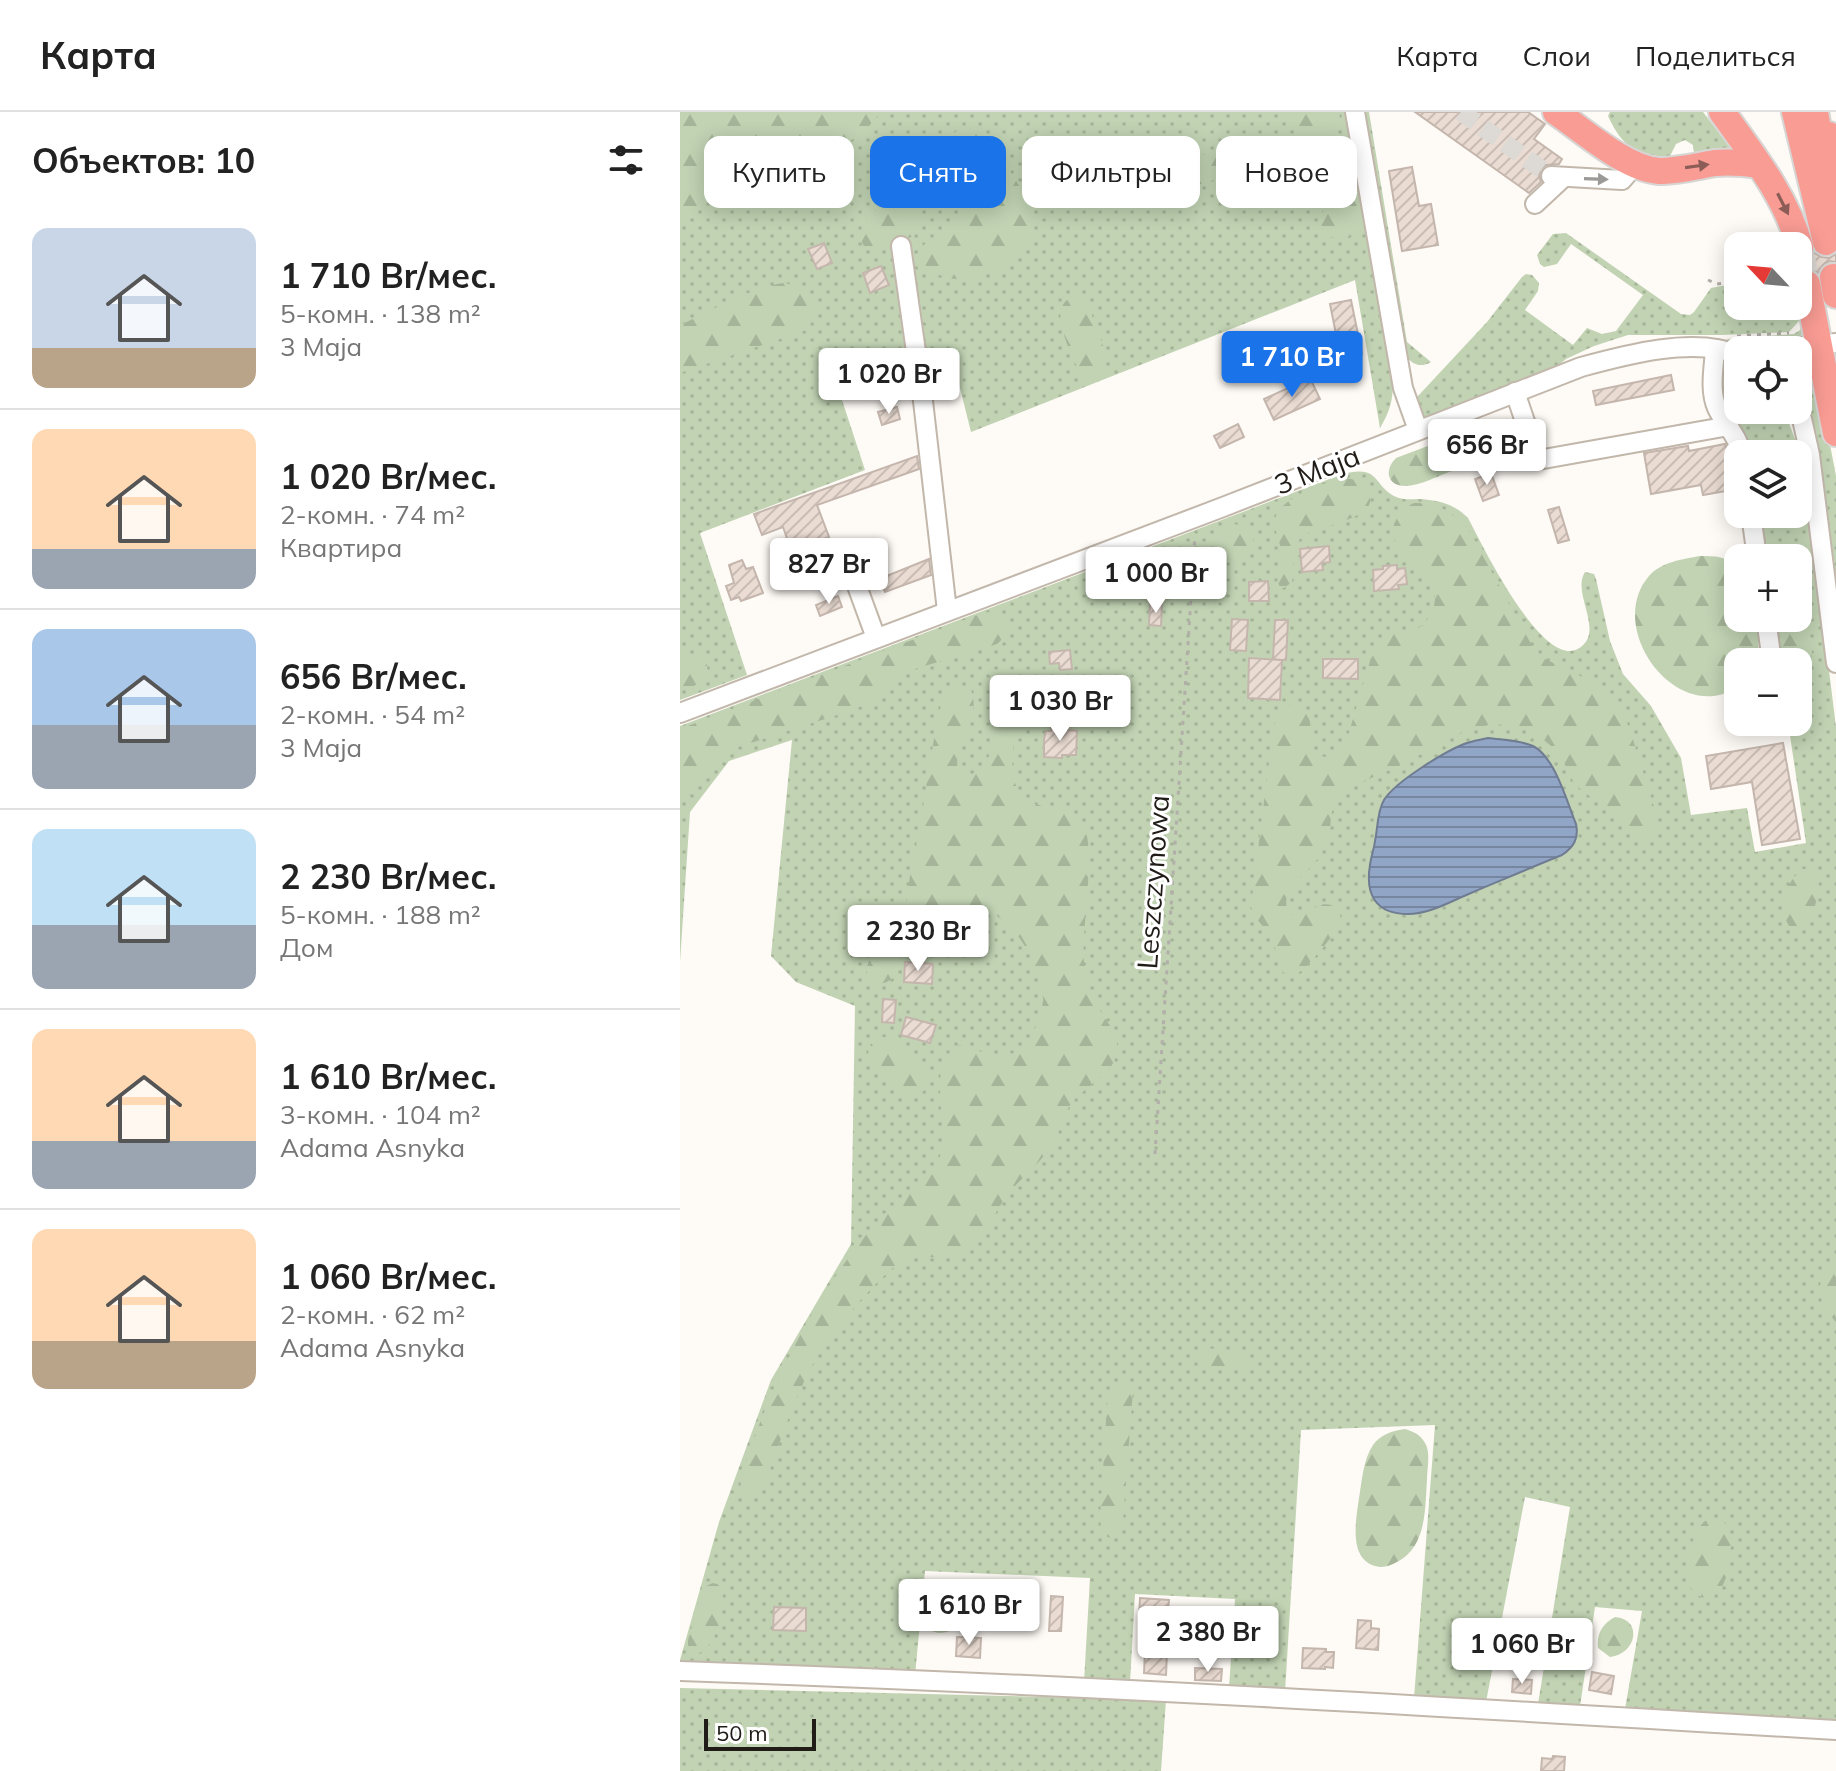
<!DOCTYPE html>
<html lang="ru">
<meta charset="utf-8">
<style>
body{margin:0;font-family:Mulish,sans-serif;background:#f2f2f2;color:#222;height:100vh;display:flex;flex-direction:column;font-size:30px;white-space:nowrap}
*{box-sizing:border-box;margin:0}
p{font-size:26px;color:#767676}
.icon{flex:none;width:44px;height:44px;fill:none;stroke:currentColor;stroke-width:2;stroke-linecap:round;stroke-linejoin:round}
.map{position:relative;flex:1;overflow:hidden}
.sheet{display:flex;flex-direction:column;background:#fff;width:680px}
.sheet>*{flex:none}
.hud{position:absolute;left:24px;top:24px;width:760px;height:72px;display:flex;gap:16px}
.needle{width:52px;rotate:296deg}
.tools{position:absolute;left:1044px;top:120px;display:grid;gap:16px}
.tools a{display:grid;place-items:center;width:88px;height:88px;border-radius:16px;background:#fff;box-shadow:0 4px 20px #0003;font-size:40px}
.scale{position:absolute;left:24px;bottom:20px;width:112px;box-sizing:border-box;padding-left:8px;border:4px solid #201c18;border-top:0;font-size:22px;line-height:28px;white-space:nowrap;color:#201c18;-webkit-text-stroke:6px #fff;paint-order:stroke}
.price{position:absolute;translate:-50% -68px;padding:0 18px;border-radius:8px;background:#fff;color:#222;font-size:26px;line-height:52px;filter:drop-shadow(0 2px 4px #0008)}
.price::after{content:'';position:absolute;left:50%;top:48px;width:24px;height:18px;margin-left:-12px;background:inherit;clip-path:polygon(0 0,100% 0,50% 100%)}
.price.on{background:#1a73e8;color:#fff}
ul{padding:0;list-style:none}
li{display:flex;align-items:center;gap:24px;height:200px;padding:0 32px}
li+li{border-top:2px solid #e0e0e0}
li span{display:grid;place-items:center;flex:none;width:224px;height:160px;border-radius:16px;color:#555}
li>.icon{margin-inline-start:auto}
span .icon{width:96px;height:96px;fill:#fffc;stroke-width:1}
li b{font-size:34px}
h2{display:flex;justify-content:space-between;align-items:center;height:96px;padding:0 32px;font-size:34px}
.chip{padding:0 28px;border-radius:16px;background:#fff;box-shadow:0 4px 20px #0003;font-size:28px;line-height:72px}
.chip.on{background:#1a73e8;color:#fff}
header{display:flex;align-items:center;gap:48px;box-sizing:border-box;height:112px;padding:0 40px;background:#fff;border-bottom:2px solid #e0e0e0}
header strong{font-size:38px}
nav{display:flex;gap:44px;margin-inline-start:auto;font-size:28px}
main{display:flex;flex:1;min-height:0}
.map>svg:first-child{display:block}
.grass{fill:url(#grass-dots)}
.forest{fill:url(#forest-firs)}
.water{fill:url(#water-rules);stroke:#6f7c92;stroke-width:2}
.building{fill:url(#building-hatch);stroke:#c4b6ad;stroke-width:2}
.lines{fill:none;stroke-linecap:round;stroke-linejoin:round}
.minor-tunnel{stroke:#ddd9d4;stroke-width:18;stroke-dasharray:18 9;stroke-linecap:butt}
.highway-tunnel{stroke:#ddd9d4;stroke-width:26;stroke-dasharray:26 13;stroke-linecap:butt}
.minor-casing{stroke:#c2b7ab;stroke-width:22}
.highway-casing{stroke:#d7d6d5;stroke-width:30}
.path{stroke:#b2aea9;stroke-width:3;stroke-dasharray:4 6;stroke-linecap:butt}
.minor{stroke:#fff;stroke-width:18}
.highway{stroke:#f99c94;stroke-width:26}
.oneway{fill:#8c5c56}
.oneway2{fill:#9b9997}
.labels{text-anchor:middle;stroke-width:6;stroke-linejoin:round;paint-order:stroke}
.street-label{font-size:28px;fill:#201c18;stroke:#fff}
</style>
<header>
<strong>Карта</strong>
<nav><a>Карта</a><a>Слои</a><a>Поделиться</a></nav>
</header>
<main>
<section class="sheet">
<h2>Объектов: 10<svg class="icon" aria-label="filters" viewBox="0 0 24 24"><path d="M4 7h16M4 17h16"/><circle cx="9" cy="7" r="2"/><circle cx="15" cy="17" r="2"/></svg></h2>
<ul>
<li><span style="background:linear-gradient(#c9d6e8 75%,#b9a48a 0)"><svg class="icon" aria-label="home" viewBox="0 0 24 24"><path d="M3 11l9-7 9 7M6 9v11h12V9"/></svg></span><div><b>1 710 Br/мес.</b><p>5-комн. · 138 m²</p><p>3 Maja</p></div></li>
<li><span style="background:linear-gradient(#ffd9b3 75%,#9aa5b1 0)"><svg class="icon" aria-label="home" viewBox="0 0 24 24"><path d="M3 11l9-7 9 7M6 9v11h12V9"/></svg></span><div><b>1 020 Br/мес.</b><p>2-комн. · 74 m²</p><p>Квартира</p></div></li>
<li><span style="background:linear-gradient(#a9c7e8 60%,#9aa5b1 0)"><svg class="icon" aria-label="home" viewBox="0 0 24 24"><path d="M3 11l9-7 9 7M6 9v11h12V9"/></svg></span><div><b>656 Br/мес.</b><p>2-комн. · 54 m²</p><p>3 Maja</p></div></li>
<li><span style="background:linear-gradient(#bfe0f5 60%,#9aa5b1 0)"><svg class="icon" aria-label="home" viewBox="0 0 24 24"><path d="M3 11l9-7 9 7M6 9v11h12V9"/></svg></span><div><b>2 230 Br/мес.</b><p>5-комн. · 188 m²</p><p>Дом</p></div></li>
<li><span style="background:linear-gradient(#ffd9b3 70%,#9aa5b1 0)"><svg class="icon" aria-label="home" viewBox="0 0 24 24"><path d="M3 11l9-7 9 7M6 9v11h12V9"/></svg></span><div><b>1 610 Br/мес.</b><p>3-комн. · 104 m²</p><p>Adama Asnyka</p></div></li>
<li><span style="background:linear-gradient(#ffd9b3 70%,#b9a48a 0)"><svg class="icon" aria-label="home" viewBox="0 0 24 24"><path d="M3 11l9-7 9 7M6 9v11h12V9"/></svg></span><div><b>1 060 Br/мес.</b><p>2-комн. · 62 m²</p><p>Adama Asnyka</p></div></li>
</ul>
</section>
<div class="map">
<svg width="1156" height="1659" viewBox="0 0 1156 1659">
<defs>
<pattern id="grass-dots" width="8" height="8" patternUnits="userSpaceOnUse" patternTransform="scale(2)"><rect width="8" height="8" fill="#c1d3b3"/><path d="M2 2h.1M6 6h.1" fill="none" stroke="#a6b599" stroke-width="1.8" stroke-linecap="round"/></pattern>
<pattern id="forest-firs" width="22" height="20" patternUnits="userSpaceOnUse" patternTransform="scale(2)"><rect width="22" height="20" fill="#c1d3b3"/><path d="M5 1l3.5 6h-7zM16 11l3.5 6h-7z" fill="#a6b599"/></pattern>
<pattern id="water-rules" width="6" height="5" patternUnits="userSpaceOnUse" patternTransform="scale(2)"><rect width="6" height="5" fill="#91a5c6"/><path d="M0 2.5h6" fill="none" stroke="#7686a0"/></pattern>
<pattern id="building-hatch" width="6" height="6" patternUnits="userSpaceOnUse" patternTransform="scale(2)"><rect width="6" height="6" fill="#eadcd2"/><path d="M-1 1l2-2M0 6l6-6M5 7l2-2" fill="none" stroke="#c8bcb4"/></pattern>
</defs>
<rect width="100%" height="100%" fill="#fefaf5"/>
<!-- grass -->
<g class="grass">
<path d="M0,0h670l43,271c0,18 -4,30 -13,45l-25,-148 -384,152 -20,-80 -112,39 26,79 -165,63 47,142 -67,25z"/>
<path d="M682,0h7l38,230 24,20c-10,6 -18,3 -25,-6z"/>
<path d="M930,0h93l29,38 -16,4 -22,-1 -1,-8 -8,-5 -9,4 -9,18c-33,-12 -43,-12 -59,-46z"/>
<polygon points="886,121 1001,202 1010,203 1014,200 1031,176 1058,171 1058,194 1118,194 1118,182 1119,209 1109,220 1041,223 948,223 914,234 886,247 874,257 745,305 741,303 737,289 738,284 807,210 842,165 846,162 852,163 859,171 858,179 845,198 893,233 907,216 922,222 936,219 963,183 891,132 877,152 864,155 860,152 857,143 873,122"/>
<polygon points="1125,206 1127,213 1122,222 1108,238 1068,238 1060,233 1043,230 1048,227 1114,222 1120,218"/>
<polygon points="1126,242 1133,244 1156,364 1156,487 1136,320 1130,300 1118,279 1118,244"/>
<path d="M1047,252h11v46h46l19,50 33,267v994l-211,-12 17,-98 -47,-4 -15,99 -42,-2 32,-197 -45,-10 -39,205 -72,-4 21,-273 -134,5 -16,262 -56,-4 6,-89 -100,-5 -5,89 -46,-1 6,-104 -165,-7 -10,104 -235,-9v-6l39,-138 52,-142 80,-136 4,-238 -59,-24 -25,-26 21,-216 -63,21 -39,51 -10,150v-236l660,-251c43,-13 32,14 59,23 6,2 12,1 19,1 20,1 35,4 50,19 12,22 80,166 116,126 17,-18 -12,-52 1,-72l9,2 2,5 14,62 13,33 28,32 30,52 10,57 56,-7 8,44 51,-9 -18,-121h10v-60h-19l-7,-44h26v-60h-35l-6,-44h41v-60h-51l-23,-51 -4,-34z"/>
<polygon points="0,1576 486,1588 481,1659 0,1659"/>
</g>
<!-- forest -->
<g class="forest">
<polygon points="0,0 201,0 184,20 159,36 63,67 0,107"/>
<path d="M599,0h61c-1,38 -50,28 -61,0z"/>
<path d="M290,13c23,8 28,25 39,44 8,14 19,29 23,44 10,42 -43,68 -77,66 -10,-1 -21,-5 -28,-12 -27,-29 35,-33 36,-58 0,-6 -3,-12 -6,-17 -6,-17 -18,-50 2,-63 3,-2 8,-3 11,-4z"/>
<path d="M545,37c10,0 19,-1 27,7v6l-9,10 -82,23c-24,1 -27,-17 -6,-27z"/>
<path d="M660,42l10,2 5,7c2,15 12,49 7,63 -6,19 -42,17 -41,-5 0,-13 12,-22 14,-35 1,-14 -13,-24 5,-32z"/>
<path d="M217,89c19,1 36,16 18,34 -3,2 -39,15 -43,16 -2,0 -4,-1 -6,-2 -17,-22 10,-44 31,-48z"/>
<path d="M103,171c29,4 46,25 21,48l-124,42v-48c33,-15 67,-36 103,-42z"/>
<path d="M394,185l8,2 6,6c8,22 22,48 17,72l-7,5h-10c-12,-10 -31,-57 -27,-72 2,-8 6,-11 13,-13z"/>
<path d="M818,310c9,6 13,11 12,22 -4,5 -8,9 -14,12 -15,7 -32,11 -47,16 -13,5 -28,13 -42,14 -19,1 -24,-15 -11,-28l90,-34z"/>
<path d="M662,366c9,0 16,2 23,10 26,32 -53,36 -65,51 -10,11 -4,29 -8,43l-8,6 -4,-1c-7,-12 4,-23 1,-36 -1,-11 -7,-20 -6,-31 3,-22 48,-36 67,-42z"/>
<path d="M734,391c24,0 36,8 53,24l63,115 13,16 54,26 15,11 10,16 8,19 25,80c2,9 3,16 -3,23 -16,20 -31,-10 -40,-20 -9,-11 -24,-16 -34,-26 -7,-7 -10,-17 -15,-26 -6,-11 -15,-18 -25,-25 -22,-13 -46,-15 -70,-6 -21,7 -40,21 -59,31 -18,9 -37,16 -55,25 -7,4 -14,9 -18,16 -6,9 -5,19 -6,29 -1,8 -5,16 -9,23 -9,15 -27,26 -34,43 -1,3 -1,8 0,11 7,16 22,1 31,-2 12,-6 26,4 22,17 -2,8 -31,42 -38,47 -5,5 -10,5 -17,4 -10,-10 -7,-23 -13,-35 -7,-14 -15,-15 -21,-32l22,-178c4,-16 20,-36 34,-15 9,14 -4,39 18,43 9,3 14,-4 20,-11l25,-85c5,-9 9,-19 18,-25 8,-6 15,-3 23,-5 14,-3 24,-20 24,-33 1,-31 -55,-45 -39,-78 4,-9 10,-13 18,-17z"/>
<path d="M554,412c13,2 24,13 18,27 -18,33 -66,-20 -18,-27z"/>
<path d="M476,438c10,0 16,1 21,10l-2,7 -5,6 -63,23c-21,4 -33,-10 -13,-24z"/>
<path d="M1020,444c15,0 27,0 38,11v51h17c3,15 5,29 2,44h-19v25c-61,40 -134,-59 -89,-111 12,-14 34,-17 51,-20z"/>
<polygon points="1118,463 1122,472 1132,539 1131,551 1125,560 1118,561 1118,550 1105,550 1103,546 1097,506 1118,506"/>
<path d="M313,499c22,5 18,21 4,33l-79,24 -19,8 -14,10 -11,13 -18,10 -118,38 -17,12 -31,36 -10,4v-70l300,-115z"/>
<path d="M13,544l8,2 5,4c6,18 -11,25 -26,28v-31z"/>
<path d="M321,559l8,1 6,4 2,8 -5,88c10,52 51,22 71,53 14,21 -2,106 1,138 2,15 7,31 15,45 6,13 18,23 18,37 1,29 -27,37 -43,55 -12,13 -13,34 -24,48 -12,17 -28,29 -41,45 -14,18 -24,44 -42,58 -18,14 -39,1 -59,8 -20,7 -54,49 -69,66 -37,45 -54,104 -74,158 -5,7 -8,12 -18,12 -7,-6 -7,-11 -6,-20 11,-30 21,-61 35,-90 20,-46 51,-100 82,-140 13,-16 26,-32 41,-45 11,-8 25,-15 33,-26 24,-33 -4,-88 15,-118 16,-24 30,-2 48,1 26,3 46,-32 48,-54 3,-29 -35,-103 -70,-90 -18,7 -34,49 -59,31 -7,-5 -8,-14 -8,-22 -1,-31 8,-65 14,-96 7,-41 12,-84 22,-125 7,-13 15,-17 29,-11 4,11 3,21 0,32 -5,16 -28,50 -1,56 36,-24 18,-58 20,-93l4,-7z"/>
<path d="M1123,757h7c10,9 10,16 7,29 -18,77 -56,0 -14,-29z"/>
<path d="M204,834c32,1 11,51 -15,34 -6,-14 2,-27 15,-34z"/>
<path d="M204,925c14,4 34,17 41,30 9,18 -5,37 -24,26l-32,-34c-3,-12 3,-20 15,-22z"/>
<path d="M1156,1149v61c-19,-21 -24,-41 0,-61z"/>
<polygon points="522,1236 561,1239 566,1241 570,1248 565,1256 558,1258 535,1258 524,1257 514,1248 514,1243"/>
<path d="M446,1268l5,4 2,6 -10,131c-7,24 -21,21 -23,-2l7,-114c3,-11 5,-24 19,-25z"/>
<path d="M725,1317c9,3 15,5 20,14 6,10 2,25 2,36 -2,29 0,68 -30,83 -5,3 -12,5 -17,5 -33,-4 -24,-47 -21,-69 3,-17 4,-38 14,-53 8,-11 19,-14 32,-16z"/>
<path d="M1032,1405c2,1 9,3 11,4 16,13 6,86 -21,76 -3,-1 -9,-4 -10,-7 -11,-15 -1,-53 10,-66 2,-3 6,-5 10,-7z"/>
<path d="M33,1471l7,2c9,16 -4,70 -27,69l-5,-8v-6l14,-48 4,-6z"/>
<path d="M269,1485l14,4c10,22 -20,43 -38,25 -3,-16 10,-26 24,-29z"/>
<path d="M935,1505c28,2 22,37 -5,40l-12,-9c-2,-14 5,-25 17,-31z"/>
</g>
<!-- water -->
<path class="water" d="M808,626c14,2 31,2 45,8 22,11 34,56 43,78 3,14 -2,23 -14,31 -30,12 -60,25 -91,38 -20,8 -41,21 -63,21 -32,0 -43,-19 -38,-49 1,-8 4,-16 5,-24 3,-14 2,-29 9,-41 11,-18 60,-48 80,-56 8,-3 16,-4 24,-6z"/>
<!-- building -->
<g class="building">
<polygon points="735,0 848,0 865,12 854,27 882,47 879,52 866,53 861,57 859,64 861,70 849,81"/>
<polygon points="243,40 251,58 238,63 230,45"/>
<polygon points="732,55 739,94 751,92 758,133 722,139 709,59"/>
<polygon points="144,131 152,151 137,157 128,137"/>
<polygon points="1134,141 1142,145 1149,146 1156,142 1156,150 1150,149 1144,152 1138,161 1131,157 1125,156 1118,159 1118,151 1126,150 1131,146"/>
<polygon points="201,154 209,173 190,181 183,161"/>
<polygon points="671,188 682,242 661,247 650,192"/>
<polygon points="991,263 994,278 916,293 913,279"/>
<polygon points="630,266 640,287 594,308 584,287"/>
<polygon points="217,295 220,307 202,313 198,300"/>
<polygon points="558,312 564,325 540,336 534,324"/>
<polygon points="1045,332 1052,348 1057,377 1023,383 1021,373 971,382 964,341 1008,334 1009,339"/>
<polygon points="237,344 239,357 137,393 149,425 135,430 137,435 132,436 141,460 128,466 124,456 118,458 103,415 82,423 74,402"/>
<polygon points="811,361 819,383 803,389 795,367"/>
<polygon points="879,395 889,428 878,431 868,398"/>
<polygon points="649,434 650,450 642,451 643,458 622,460 620,437"/>
<polygon points="249,447 251,463 205,480 199,467"/>
<polygon points="62,448 66,457 73,455 83,481 61,489 59,485 51,488 46,474 54,471 49,453"/>
<polygon points="717,453 717,457 725,456 727,472 718,473 719,477 694,479 693,458 703,457 703,454"/>
<polygon points="588,469 589,489 569,489 569,470"/>
<polygon points="158,484 162,495 140,504 136,493"/>
<polygon points="470,492 482,492 481,514 469,513"/>
<polygon points="552,507 568,508 566,539 550,538"/>
<polygon points="595,508 608,508 606,548 602,548 600,588 568,586 569,546 601,548 593,547"/>
<polygon points="390,538 392,557 380,558 379,551 370,552 369,540"/>
<polygon points="643,547 678,547 678,567 643,566"/>
<polygon points="371,616 397,619 396,643 382,643 382,646 364,645 364,627 366,619 371,619"/>
<polygon points="1103,631 1120,727 1082,733 1072,670 1031,677 1026,644"/>
<polygon points="225,850 253,852 252,872 224,870"/>
<polygon points="203,887 216,888 214,911 202,910"/>
<polygon points="226,905 256,913 250,931 221,923"/>
<polygon points="371,1484 383,1485 381,1519 369,1519"/>
<polygon points="460,1486 489,1488 487,1509 459,1507"/>
<polygon points="94,1495 126,1496 126,1519 93,1518"/>
<polygon points="512,1502 541,1505 540,1523 511,1520"/>
<polygon points="678,1508 691,1509 691,1516 699,1517 698,1538 676,1536"/>
<polygon points="277,1525 301,1526 300,1546 276,1544"/>
<polygon points="623,1536 646,1537 646,1540 654,1540 653,1556 645,1555 645,1557 622,1556"/>
<polygon points="465,1539 487,1540 486,1563 464,1561"/>
<polygon points="515,1556 542,1557 541,1569 515,1568"/>
<polygon points="912,1560 934,1564 931,1582 909,1578"/>
<polygon points="833,1567 852,1568 851,1582 832,1580"/>
<polygon points="873,1644 885,1645 884,1659 861,1659 862,1646 872,1647"/>
</g>
<g class="lines">
<!-- minor-tunnel -->
<polyline class="minor-tunnel" points="781,0 871,64"/>
<!-- highway-tunnel -->
<polyline class="highway-tunnel" points="1120,135 1127,172"/>
<!-- minor casing -->
<g class="minor-casing">
<g id="minor">
<polyline points="675,0 723,276 738,318"/>
<polyline points="871,64 942,68 955,53"/>
<polyline points="855,92 884,65"/>
<polyline points="221,134 243,289 267,499"/>
<path d="M1035,237c-1,19 -6,41 2,59 8,17 20,26 25,46"/>
<polyline points="1115,238 1118,235 1156,231"/>
<polyline points="835,280 858,348 1049,314"/>
<polyline points="1117,298 1122,307 1130,343 1156,551"/>
<polyline points="1071,402 1077,446"/>
<polyline points="177,474 196,526"/>
<polyline points="1086,506 1092,550"/>
<path d="M0,601l543,-206 358,-140c44,-12 114,-31 157,-12"/>
<path d="M0,1559c386,13 771,36 1156,59"/>
</g>
</g>
<!-- highway casing -->
<g class="highway-casing">
<g id="highway">
<path d="M876,0c28,19 70,57 103,59 19,0 38,-5 56,-8 15,-1 30,0 44,2"/>
<path d="M1042,0c30,42 64,84 78,135"/>
<polyline points="1115,0 1146,130"/>
<polyline points="1135,0 1142,41"/>
<polyline points="1149,23 1154,103"/>
<polyline points="1153,165 1156,183"/>
<polyline points="1127,172 1156,321"/>
</g>
</g>
<!-- path -->
<g class="path">
<polyline points="1028,168 1037,172 1058,169"/>
<polyline points="1057,224 1109,221"/>
<polyline points="475,1042 515,424"/>
</g>
<!-- minor -->
<use href="#minor" class="minor"/>
<!-- highway -->
<use href="#highway" class="highway"/>
</g>
<!-- one-way arrows -->
<defs><path id="oneway-solid" d="M-6-.8H1V-3.2L6.5 0L1 3.2V.8H-6Z" transform="scale(2)"/></defs>
<g class="oneway">
<use href="#oneway-solid" transform="translate(1017 54) rotate(-8)"/>
<use href="#oneway-solid" transform="translate(1103 92) rotate(63)"/>
</g>
<use class="oneway2" href="#oneway-solid" transform="translate(916 67) rotate(2)"/>
<g class="labels">
<!-- street labels -->
<g class="street-label">
<text transform="translate(637 358) rotate(-21)" y="10">3 Maja</text>
<text transform="translate(473 770) rotate(-86)" y="10">Leszczynowa</text>
</g>
</g>
</svg>
<div class="tools">
<a><svg class="needle" viewBox="-14 -14 28 28"><path d="M0-13l5 13h-10z" fill="#e53935"/><path d="M0 13l5-13h-10z" fill="#767676"/></svg></a>
<a><svg class="icon" aria-label="locate" viewBox="0 0 24 24"><circle cx="12" cy="12" r="6"/><path d="M12 2v4M12 18v4M2 12h4M18 12h4"/></svg></a>
<a><svg class="icon" aria-label="layers" viewBox="0 0 24 24"><path d="M12 4l9 5-9 5-9-5zM3 14l9 5 9-5"/></svg></a>
<a>+</a>
<a>−</a>
</div>
<div class="scale">50 m</div>
<b class="price on" style="left:612px;top:287px">1 710 Br</b>
<b class="price" style="left:209px;top:304px">1 020 Br</b>
<b class="price" style="left:807px;top:375px">656 Br</b>
<b class="price" style="left:149px;top:494px">827 Br</b>
<b class="price" style="left:476px;top:503px">1 000 Br</b>
<b class="price" style="left:380px;top:631px">1 030 Br</b>
<b class="price" style="left:238px;top:861px">2 230 Br</b>
<b class="price" style="left:289px;top:1535px">1 610 Br</b>
<b class="price" style="left:528px;top:1562px">2 380 Br</b>
<b class="price" style="left:842px;top:1574px">1 060 Br</b>
<div class="hud">
<a class="chip">Купить</a>
<a class="chip on">Снять</a>
<a class="chip">Фильтры</a>
<a class="chip">Новое</a>
</div>
</div>
</main>
